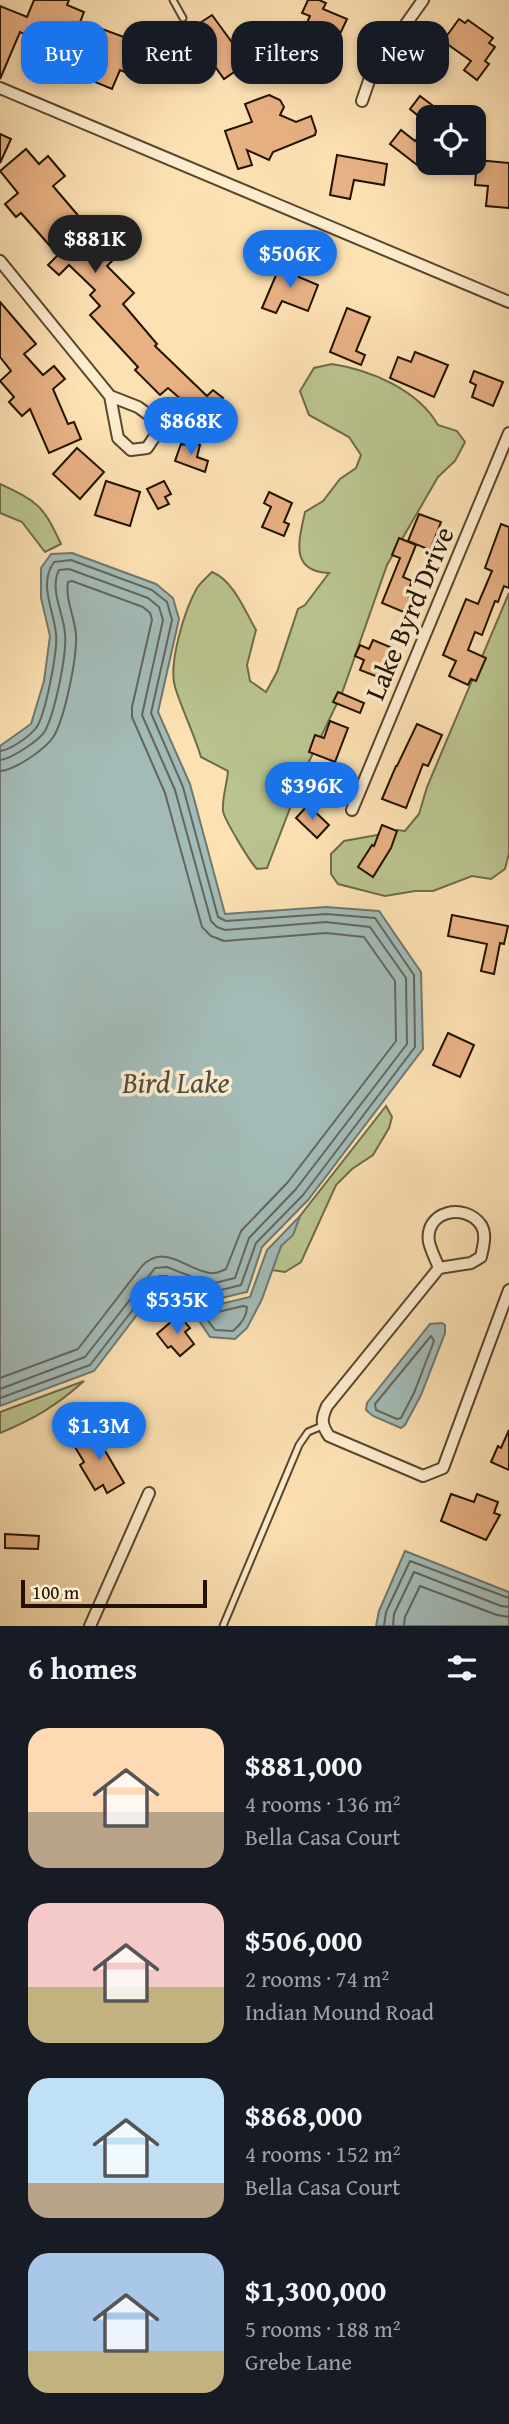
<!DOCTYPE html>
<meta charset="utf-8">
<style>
body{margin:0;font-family:"Gentium Book Plus",serif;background:#242831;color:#f1f3f6;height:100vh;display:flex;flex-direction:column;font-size:26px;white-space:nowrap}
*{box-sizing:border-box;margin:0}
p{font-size:23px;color:#9ea1a6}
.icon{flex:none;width:38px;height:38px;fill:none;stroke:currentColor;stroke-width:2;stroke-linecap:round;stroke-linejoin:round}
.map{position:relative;height:1626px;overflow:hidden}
.drawer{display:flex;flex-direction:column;background:#171b24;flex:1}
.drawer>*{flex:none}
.top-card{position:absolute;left:21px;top:21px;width:467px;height:63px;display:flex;gap:14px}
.buttons{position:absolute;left:416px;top:105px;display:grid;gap:14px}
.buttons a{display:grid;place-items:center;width:70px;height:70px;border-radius:14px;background:#171b24;box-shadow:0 4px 10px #0003;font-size:35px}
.scale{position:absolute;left:21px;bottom:18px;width:186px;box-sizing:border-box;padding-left:7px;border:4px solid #231200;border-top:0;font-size:19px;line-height:24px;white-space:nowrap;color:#231200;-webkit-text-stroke:5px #fdecce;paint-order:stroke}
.price{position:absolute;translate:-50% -60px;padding:0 16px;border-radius:24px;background:#1a73e8;color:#fff;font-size:23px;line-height:46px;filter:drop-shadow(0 2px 4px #0008)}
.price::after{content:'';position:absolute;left:50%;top:42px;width:21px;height:16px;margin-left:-10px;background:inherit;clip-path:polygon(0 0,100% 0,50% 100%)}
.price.selected{background:#222;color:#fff}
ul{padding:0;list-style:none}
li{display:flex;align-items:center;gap:21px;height:175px;padding:0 28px}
li span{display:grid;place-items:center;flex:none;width:196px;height:140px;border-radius:21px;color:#555}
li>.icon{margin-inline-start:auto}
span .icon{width:84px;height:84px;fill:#fffc;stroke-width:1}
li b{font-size:30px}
h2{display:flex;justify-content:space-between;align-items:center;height:84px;padding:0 28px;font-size:30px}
.tag{padding:0 24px;border-radius:21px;background:#171b24;box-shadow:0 4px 10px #0003;font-size:24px;line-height:63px}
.tag.selected{background:#1a73e8;color:#fff}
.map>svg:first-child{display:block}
.green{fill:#bac490;stroke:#6e6b48;stroke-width:2}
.water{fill:#a3bbb7;stroke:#70776e;stroke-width:2}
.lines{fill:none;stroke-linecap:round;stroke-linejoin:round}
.shore{stroke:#63665c;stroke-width:2}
.building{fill:#e8b184;stroke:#231200;stroke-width:2}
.lane-casing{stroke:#59462d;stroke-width:9}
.street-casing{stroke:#59462d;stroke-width:14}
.lane{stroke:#fdecce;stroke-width:5}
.street{stroke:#fdecce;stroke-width:10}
.labels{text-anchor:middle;stroke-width:7;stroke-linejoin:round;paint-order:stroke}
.street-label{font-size:28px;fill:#231200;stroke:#fdecce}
.water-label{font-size:30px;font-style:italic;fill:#504d40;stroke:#fdecce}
</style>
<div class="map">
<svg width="509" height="1626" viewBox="0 0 509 1626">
<rect width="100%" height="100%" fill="#fce1b3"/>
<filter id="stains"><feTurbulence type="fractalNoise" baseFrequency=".00286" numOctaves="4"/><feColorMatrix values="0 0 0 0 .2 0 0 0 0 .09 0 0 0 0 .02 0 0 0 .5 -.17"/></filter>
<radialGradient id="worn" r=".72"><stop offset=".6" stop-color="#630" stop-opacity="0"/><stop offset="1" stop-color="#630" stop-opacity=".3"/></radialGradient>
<!-- green -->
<g class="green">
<path d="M332,364c39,6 86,26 106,61l19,6 8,11 -10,19 -17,16 -51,88 -45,128 -38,79 -37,96 -10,1c-7,-7 -33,-50 -34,-58 -1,-14 4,-26 5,-40l-27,-14c-7,-24 -19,-47 -26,-70 -7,-24 10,-78 22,-99 4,-6 10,-11 15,-16 21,8 33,39 44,58l-9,35 3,16 16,11 11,-20 21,-63 7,-4 24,-32c-40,-2 -30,-33 -24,-61l18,-11 17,-22 16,-11 5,-13 -12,-18 -40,-22 -9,-24 14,-23z"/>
<path d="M0,484c38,18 43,21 61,60l-16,8 -23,-30 -22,-9z"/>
<polygon points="509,593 509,853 505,869 491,879 472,876 433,891 415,891 385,896 338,884 331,874 331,854 344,841 377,835 389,837 397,830 405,831 419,814 427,787"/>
<polygon points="386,1106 392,1117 389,1128 373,1155 352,1169 336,1185 301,1262 285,1272 271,1270 281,1246 293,1234 300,1216"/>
<path d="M84,1381c-28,25 -50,38 -84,52v-21z"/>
</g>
<!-- water -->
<g class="water">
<polygon points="72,553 156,584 173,598 179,619 158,712 190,784 225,914 326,907 379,911 421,972 423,1049 308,1200 262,1247 247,1292 209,1301 162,1282 94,1371 0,1406 0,746 31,724 44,681 50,636 41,598 41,568 51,554"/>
<polygon points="300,1216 293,1235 281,1246 262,1299 247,1328 235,1339 210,1337 189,1306 171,1298 149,1308 164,1289 208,1307 250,1297 267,1250"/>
<polygon points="442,1323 445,1325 445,1333 421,1395 405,1425 401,1428 373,1416 366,1410 367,1403 430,1324"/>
<polygon points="405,1551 509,1592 509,1626 376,1626 379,1611"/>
</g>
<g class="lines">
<!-- shore -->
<g class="shore">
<path d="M0,751c10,-1 29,-14 36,-23 9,-11 22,-78 20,-94 -2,-24 -18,-50 -2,-72l17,-2 81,30 15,12 5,18 -21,93 32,74 35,130 8,4 100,-7 49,4 39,57 1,72 -112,148 -47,48 -15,42 -32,8 -43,-17h-7l-69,89 -90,33"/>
<path d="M0,760c11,-1 40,-20 45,-29 10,-19 22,-76 20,-97 -1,-20 -16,-44 -6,-64l10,-1 79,29 11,9 4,13 -21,95 33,75 36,131 6,6 8,3 101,-8 44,5 36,51 1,66 -111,145 -47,49 -14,40 -25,6 -43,-17 -12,1 -70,89 -85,32"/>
<path d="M0,771c15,-1 46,-22 54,-35 11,-20 23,-77 22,-101 -1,-18 -11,-35 -8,-53l4,-1 71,26 7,6 2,7 -20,87v10l33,76 37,134 9,9 13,5 102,-8 38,4 31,44 1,60 -108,141 -47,49 -15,38c-4,2 -11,5 -16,4 -25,-4 -45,-30 -68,-7l-64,83 -78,29"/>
<path d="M243,1306l4,1c0,9 -7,18 -14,24l-18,-1 -9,-12 3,-4z"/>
<polygon points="431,1336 434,1341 414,1393 401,1418 397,1419 376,1410 375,1404"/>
<polyline points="384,1626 386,1612 410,1561 509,1598"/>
<polyline points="393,1626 394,1614 414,1572 501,1606 509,1607"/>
<polyline points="404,1626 405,1617 420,1586 497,1615 509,1617"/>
</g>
</g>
<!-- building -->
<g class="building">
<polygon points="34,0 69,0 67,5 84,12 68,53 54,47 57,41 35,32 33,38 20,32 0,79 0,6 27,17"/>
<polygon points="308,0 319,0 326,3 323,9 347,19 341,32 333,29 314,68 291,58 289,63 270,55 280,33 298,42 310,16 302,13"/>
<polygon points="212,15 247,63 224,79 211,61 192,74 188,69 183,72 171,55 181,48 179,45 201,30 197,25"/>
<polygon points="459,19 465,23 468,20 493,38 489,43 495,47 485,61 489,64 477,80 464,70 471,61 443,41"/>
<polygon points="102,29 129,39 130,35 151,44 145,59 156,63 149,82 120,70 112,89 83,77"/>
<polygon points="269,95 280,100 284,107 280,115 296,122 311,116 316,131 315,135 273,152 269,160 247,150 252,165 238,169 225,131 252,122 245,104"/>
<polygon points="420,96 448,117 429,117 429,159 421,168 390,144 401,130 415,141 428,124 410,109"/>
<polygon points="0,134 11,139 0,163"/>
<polygon points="26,149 39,164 48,156 65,176 53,186 87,226 90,223 106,238 98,246 112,261 107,266 134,293 123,304 157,344 155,346 207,396 213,390 223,398 205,420 168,388 160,395 135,370 138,367 90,315 100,306 90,295 95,290 69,265 59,275 48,265 58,255 21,213 16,217 5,204 18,193 0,171"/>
<polygon points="337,155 387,164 384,185 354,180 350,199 330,195"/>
<polygon points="477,160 509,163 509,208 486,206 488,186 475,185"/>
<polygon points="282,261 297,267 294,275 318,285 308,311 282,301 276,313 262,308"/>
<polygon points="0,302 36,344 24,354 43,375 54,366 65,379 53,389 68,424 74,422 81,439 49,453 30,409 22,416 9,402 14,397 0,381 11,371 0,357"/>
<polygon points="347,308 370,317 356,351 365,355 361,365 330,352"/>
<polygon points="415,352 448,365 434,397 390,378 398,357 411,362"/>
<polygon points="474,371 503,382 493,406 472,397 476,385 470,382"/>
<polygon points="187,441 200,445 197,457 208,461 205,472 175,461 181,444 186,445"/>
<polygon points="77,448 104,472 80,499 53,474"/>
<polygon points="106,481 140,492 130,526 95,515"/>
<polygon points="164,481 171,494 165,497 169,504 158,509 147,489"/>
<polygon points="269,492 292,503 284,522 289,524 284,536 262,527 271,507 264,503"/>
<polygon points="419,514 441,522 430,550 408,541"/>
<polygon points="501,524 509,527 509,588 504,586 498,602 495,601 482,635 475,632 468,650 486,658 476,681 471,679 468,685 449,676 456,661 443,655 466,599 478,604 492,571 485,568"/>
<polygon points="399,538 416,545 403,577 412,581 406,596 412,598 406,613 382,603 400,558 392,555"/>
<polygon points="373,640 390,647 378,677 360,670 364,660 355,656 360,645 369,649"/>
<polygon points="338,692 364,703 360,713 333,702"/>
<polygon points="330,721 348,728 335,762 309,752 315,735 324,738"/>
<polygon points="417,724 442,735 428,766 423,764 406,808 382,799 396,766 397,766"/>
<polygon points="308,805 329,825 317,838 296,818"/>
<polygon points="382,825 397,831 391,848 373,877 358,867 372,845 374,846"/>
<polygon points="452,915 508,926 504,944 500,943 494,974 481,971 487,944 448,936"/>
<polygon points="448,1033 474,1045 460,1077 433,1065"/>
<polygon points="179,1315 190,1328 185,1332 194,1344 180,1356 171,1346 168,1348 157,1334"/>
<polygon points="107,1428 116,1442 104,1449 124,1483 107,1493 103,1485 95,1490 80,1465 84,1462 75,1447"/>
<polygon points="509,1430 509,1470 491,1462 498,1446 501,1448"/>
<polygon points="451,1494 474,1502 477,1494 498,1502 494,1513 500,1515 486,1540 441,1521"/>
<polygon points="5,1534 39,1536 38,1549 5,1548"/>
</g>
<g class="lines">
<!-- lane casing -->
<g class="lane-casing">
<g id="lane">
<polyline points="173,0 183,18"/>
<polyline points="223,1626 299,1445 308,1432 322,1426"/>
</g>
</g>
<!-- street casing -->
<g class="street-casing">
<g id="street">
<polyline points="0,88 509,302"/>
<polyline points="362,101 372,72 423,0"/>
<polyline points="0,261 110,396 138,407 149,415 155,424 155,436 147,448 131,450 118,438 110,396"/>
<polyline points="352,810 509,433"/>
<path d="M439,1268l32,-5 10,-6c2,-10 6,-23 0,-32 -16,-23 -57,-14 -52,17 2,9 7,18 10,26l-112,138c-6,13 -6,18 2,30l94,40 20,-8 66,-178"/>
<polyline points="90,1626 149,1493"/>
</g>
</g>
<!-- lane -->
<use href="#lane" class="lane"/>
<!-- street -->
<use href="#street" class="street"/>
</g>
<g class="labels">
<!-- street labels -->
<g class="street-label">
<text transform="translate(409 613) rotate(-67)" y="10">Lake Byrd Drive</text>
</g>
<!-- water labels -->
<g class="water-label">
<text x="176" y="1093">Bird Lake</text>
</g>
</g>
<rect width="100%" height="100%" filter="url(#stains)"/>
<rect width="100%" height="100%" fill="url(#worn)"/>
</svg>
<div class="buttons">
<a><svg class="icon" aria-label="locate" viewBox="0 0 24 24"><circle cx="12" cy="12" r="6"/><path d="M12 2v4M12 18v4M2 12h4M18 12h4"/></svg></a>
</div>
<div class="scale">100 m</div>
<b class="price selected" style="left:95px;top:275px">$881K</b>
<b class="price" style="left:290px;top:290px">$506K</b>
<b class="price" style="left:191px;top:457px">$868K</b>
<b class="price" style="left:312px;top:822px">$396K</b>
<b class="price" style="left:177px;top:1336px">$535K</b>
<b class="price" style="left:99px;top:1462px">$1.3M</b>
<div class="top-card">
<a class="tag selected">Buy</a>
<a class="tag">Rent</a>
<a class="tag">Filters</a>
<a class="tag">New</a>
</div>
</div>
<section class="drawer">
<h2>6 homes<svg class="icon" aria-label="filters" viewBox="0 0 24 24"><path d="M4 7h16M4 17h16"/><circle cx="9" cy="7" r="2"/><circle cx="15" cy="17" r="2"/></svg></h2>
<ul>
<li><span style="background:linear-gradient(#ffd9b3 60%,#b9a48a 0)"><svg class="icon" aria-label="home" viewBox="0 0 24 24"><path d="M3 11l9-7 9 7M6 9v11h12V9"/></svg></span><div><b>$881,000</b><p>4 rooms · 136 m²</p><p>Bella Casa Court</p></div></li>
<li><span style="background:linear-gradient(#f6c9c9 60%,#c2b280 0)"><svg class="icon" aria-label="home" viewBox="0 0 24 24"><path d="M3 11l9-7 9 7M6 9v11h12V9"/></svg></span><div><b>$506,000</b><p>2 rooms · 74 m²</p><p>Indian Mound Road</p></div></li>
<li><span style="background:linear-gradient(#bfe0f5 75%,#b9a48a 0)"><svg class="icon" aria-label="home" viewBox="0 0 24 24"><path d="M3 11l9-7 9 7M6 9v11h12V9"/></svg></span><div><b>$868,000</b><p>4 rooms · 152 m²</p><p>Bella Casa Court</p></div></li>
<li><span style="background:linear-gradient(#a9c7e8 70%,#c2b280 0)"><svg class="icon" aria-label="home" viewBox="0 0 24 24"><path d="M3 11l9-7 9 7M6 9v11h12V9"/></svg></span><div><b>$1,300,000</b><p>5 rooms · 188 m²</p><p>Grebe Lane</p></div></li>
</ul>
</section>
